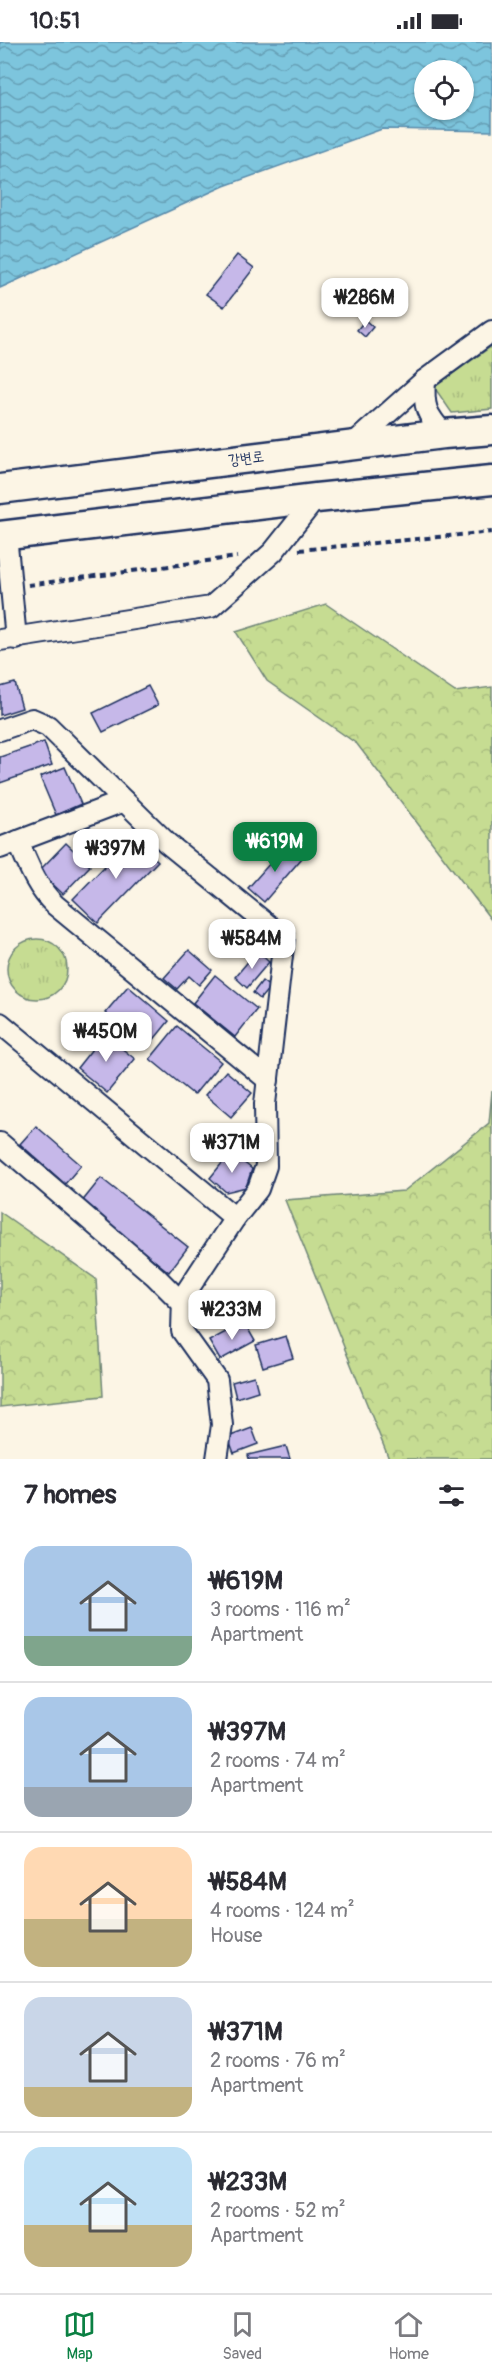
<!DOCTYPE html>
<meta charset="utf-8">
<style>
body{margin:0;font-family:Pangolin,"Poor Story",sans-serif;background:#f7f7f7;color:#2b2b33;height:100vh;display:flex;flex-direction:column;font-size:22px;white-space:nowrap}
*{box-sizing:border-box;margin:0}
p{font-size:20px;color:#7c7c81}
.icon{flex:none;width:33px;height:33px;fill:none;stroke:currentColor;stroke-width:2;stroke-linecap:round;stroke-linejoin:round}
.map{position:relative;height:1417px;overflow:hidden}
.side{display:flex;flex-direction:column;background:#fff;flex:1}
.side>*{flex:none}
.tools{position:absolute;left:414px;top:18px;display:grid;gap:12px}
.tools a{display:grid;place-items:center;width:60px;height:60px;border-radius:50%;background:#fff;box-shadow:0 2px 4px #0004;font-size:30px}
.price{position:absolute;translate:-50% -51px;padding:0 14px;border-radius:12px;background:#fff;color:#222;font-size:20px;line-height:39px;filter:drop-shadow(0 2px 3px #0008)}
.price::after{content:'';position:absolute;left:50%;top:36px;width:18px;height:14px;margin-left:-9px;background:inherit;clip-path:polygon(0 0,100% 0,50% 100%)}
.price.selected{background:#0b8043;color:#fff}
ul{padding:0;list-style:none}
li{display:flex;align-items:center;gap:18px;height:150px;padding:0 24px}
li+li{border-top:2px solid #e1e1e2}
li span{display:grid;place-items:center;flex:none;width:168px;height:120px;border-radius:18px;color:#555}
li>.icon{margin-inline-start:auto}
span .icon{width:72px;height:72px;fill:#fffc;stroke-width:1}
li b{font-size:26px}
h2{display:flex;justify-content:space-between;align-items:center;height:72px;padding:0 24px;font-size:26px}
.status{display:flex;justify-content:space-between;align-items:center;height:42px;padding:0 30px;background:#fff;direction:ltr}
.status svg{height:16px;fill:currentColor}
.menu{display:flex;justify-content:space-around;align-items:center;height:84px;border-top:2px solid #e1e1e2;background:#fff;font-size:16px;color:#7c7c81}
.menu a{display:grid;justify-items:center;gap:3px}
.menu .selected{color:#0b8043}
.map>svg:first-child{display:block}
.grass{fill:url(#grass-tufts);stroke:#708678;stroke-width:1.5}
.forest{fill:url(#forest-crowns);stroke:#708678;stroke-width:1.5}
.water{fill:url(#water-waves);stroke:#5689aa;stroke-width:1.5;fill-rule:evenodd}
.building{fill:#c6b8e9;stroke:#1b2f5e;stroke-width:1.5}
.lines{fill:none;stroke-linecap:round;stroke-linejoin:round}
.street-casing{stroke:#1b2f5e;stroke-width:24}
.secondary-casing{stroke:#1b2f5e;stroke-width:33}
.path{stroke:#1b2f5e;stroke-width:4;stroke-dasharray:6 4.5;stroke-linecap:butt}
.street{stroke:#fcf5e5;stroke-width:20}
.secondary{stroke:#fcf5e5;stroke-width:28}
.labels{text-anchor:middle;stroke-width:5;stroke-linejoin:round;paint-order:stroke}
.street-label{font-size:15px;fill:#1b2f5e;stroke:#fcf5e5}
</style>
<div class="status"><b>10:51</b><svg viewBox="0 0 49 12"><path d="M0 12V9h3v3zM5 12V6h3v6zM10 12V3h3v9zM15 12V0h3v12zM26 1h20v11H26zM47 4h2v5h-2z"/></svg></div>
<div class="map">
<svg width="492" height="1417" viewBox="0 0 492 1417">
<defs>
<pattern id="grass-tufts" width="24" height="20" patternUnits="userSpaceOnUse" patternTransform="scale(1.5)"><rect width="24" height="20" fill="#c6dc92"/><path d="M3 7l-1-3M5 7V3M7 7l1-3M15 17l-1-3M17 17v-4M19 17l1-3" fill="none" stroke="#aabd80"/></pattern>
<pattern id="forest-crowns" width="20" height="18" patternUnits="userSpaceOnUse" patternTransform="scale(1.5)"><rect width="20" height="18" fill="#c6dc92"/><path d="M2 6a3 3 0 1 1 6 0M12 15a3 3 0 1 1 6 0" fill="none" stroke="#aabd80"/></pattern>
<pattern id="water-waves" width="16" height="10" patternUnits="userSpaceOnUse" patternTransform="scale(1.5)"><rect width="16" height="10" fill="#7dc5dd"/><path d="M0 5q4-4 8 0t8 0" fill="none" stroke="#66a0b6"/></pattern>
</defs>
<rect width="100%" height="100%" fill="#fcf5e5"/>
<filter id="ink" filterUnits="userSpaceOnUse"><feTurbulence type="fractalNoise" baseFrequency=".0167" numOctaves="2"/><feDisplacementMap in="SourceGraphic" scale="12" xChannelSelector="R" yChannelSelector="G"/><feConvolveMatrix kernelMatrix="1 2 1 2 8 2 1 2 1" color-interpolation-filters="sRGB"/></filter>
<g filter="url(#ink)">
<!-- grass -->
<g class="grass">
<polygon points="492,304 492,367 452,371 434,345"/>
<circle cx="37" cy="927" r="30"/>
</g>
<!-- forest -->
<g class="forest">
<polygon points="326,562 455,650 492,645 492,879 357,702 267,639 236,590"/>
<polygon points="492,1049 492,1417 389,1417 285,1158 404,1149 489,1081"/>
<polygon points="0,1170 96,1237 103,1354 0,1365"/>
</g>
<!-- water -->
<path class="water" d="M0,0h492v89l-110,-2 -158,57 -224,102zM424,28h40v40h-40z"/>
<!-- building -->
<g class="building">
<polygon points="237,213 254,226 224,265 206,252"/>
<polygon points="365,278 373,285 365,295 357,288"/>
<polygon points="15,641 22,666 0,673 0,645"/>
<polygon points="148,644 158,663 103,690 93,671"/>
<polygon points="44,700 52,723 0,741 0,715"/>
<polygon points="65,725 81,762 56,773 40,735"/>
<polygon points="133,795 158,819 98,881 73,857"/>
<polygon points="66,801 90,824 63,852 39,829"/>
<polygon points="287,802 302,816 264,860 248,846"/>
<polygon points="189,908 212,928 199,943 189,934 177,947 164,936"/>
<polygon points="257,909 269,920 247,946 235,935"/>
<polygon points="215,933 257,967 235,995 193,961"/>
<polygon points="262,939 270,945 260,957 253,951"/>
<polygon points="128,944 169,979 147,1006 105,971"/>
<polygon points="177,984 221,1020 194,1053 150,1017"/>
<polygon points="104,992 135,1017 107,1051 77,1026"/>
<polygon points="226,1029 252,1051 231,1075 205,1053"/>
<polygon points="36,1084 81,1123 65,1142 20,1102"/>
<polygon points="231,1110 252,1127 246,1145 226,1150 210,1136"/>
<polygon points="101,1136 188,1205 169,1230 81,1161"/>
<polygon points="244,1280 255,1299 220,1318 209,1299"/>
<polygon points="286,1294 293,1316 263,1325 256,1303"/>
<polygon points="254,1334 258,1349 236,1356 232,1340"/>
<polygon points="252,1386 258,1402 234,1411 228,1395"/>
<polygon points="286,1404 290,1417 249,1417 248,1413"/>
</g>
<g class="lines">
<!-- street casing -->
<g class="street-casing">
<g id="street">
<path d="M425,338c-2,27 1,34 19,54"/>
<polyline points="352,403 425,338 492,289"/>
<polyline points="6,493 16,597"/>
<polyline points="0,598 211,565 273,510 316,456"/>
<polyline points="0,688 32,677 48,684 167,801 284,896 265,1062 266,1124 258,1147 235,1176 183,1255 182,1289 217,1338 222,1383 217,1417"/>
<path d="M18,799c10,23 18,46 37,64l213,175"/>
<polyline points="0,806 124,759"/>
<polyline points="0,981 235,1176"/>
<polyline points="0,1101 155,1234 183,1262"/>
</g>
</g>
<!-- secondary casing -->
<g class="secondary-casing">
<g id="secondary">
<polyline points="0,447 444,392 492,388"/>
<polyline points="0,494 316,456 492,438"/>
</g>
</g>
<!-- path -->
<g class="path">
<polyline points="299,508 492,490"/>
<polyline points="28,543 237,515"/>
</g>
<!-- street -->
<use href="#street" class="street"/>
<!-- secondary -->
<use href="#secondary" class="secondary"/>
</g>
</g>
<g class="labels">
<!-- street labels -->
<g class="street-label">
<text transform="translate(246 416) rotate(-7)" y="5">강변로</text>
</g>
</g>
</svg>
<div class="tools">
<a><svg class="icon" aria-label="locate" viewBox="0 0 24 24"><circle cx="12" cy="12" r="6"/><path d="M12 2v4M12 18v4M2 12h4M18 12h4"/></svg></a>
</div>
<b class="price" style="left:365px;top:287px">₩286M</b>
<b class="price selected" style="left:275px;top:831px">₩619M</b>
<b class="price" style="left:116px;top:838px">₩397M</b>
<b class="price" style="left:252px;top:928px">₩584M</b>
<b class="price" style="left:106px;top:1021px">₩450M</b>
<b class="price" style="left:232px;top:1132px">₩371M</b>
<b class="price" style="left:232px;top:1299px">₩233M</b>
</div>
<section class="side">
<h2>7 homes<svg class="icon" aria-label="filters" viewBox="0 0 24 24"><path d="M4 7h16M4 17h16"/><circle cx="9" cy="7" r="2"/><circle cx="15" cy="17" r="2"/></svg></h2>
<ul>
<li><span style="background:linear-gradient(#a9c7e8 75%,#7fa58c 0)"><svg class="icon" aria-label="home" viewBox="0 0 24 24"><path d="M3 11l9-7 9 7M6 9v11h12V9"/></svg></span><div><b>₩619M</b><p>3 rooms · 116 m²</p><p>Apartment</p></div></li>
<li><span style="background:linear-gradient(#a9c7e8 75%,#9aa5b1 0)"><svg class="icon" aria-label="home" viewBox="0 0 24 24"><path d="M3 11l9-7 9 7M6 9v11h12V9"/></svg></span><div><b>₩397M</b><p>2 rooms · 74 m²</p><p>Apartment</p></div></li>
<li><span style="background:linear-gradient(#ffd9b3 60%,#c2b280 0)"><svg class="icon" aria-label="home" viewBox="0 0 24 24"><path d="M3 11l9-7 9 7M6 9v11h12V9"/></svg></span><div><b>₩584M</b><p>4 rooms · 124 m²</p><p>House</p></div></li>
<li><span style="background:linear-gradient(#c9d6e8 75%,#c2b280 0)"><svg class="icon" aria-label="home" viewBox="0 0 24 24"><path d="M3 11l9-7 9 7M6 9v11h12V9"/></svg></span><div><b>₩371M</b><p>2 rooms · 76 m²</p><p>Apartment</p></div></li>
<li><span style="background:linear-gradient(#bfe0f5 65%,#c2b280 0)"><svg class="icon" aria-label="home" viewBox="0 0 24 24"><path d="M3 11l9-7 9 7M6 9v11h12V9"/></svg></span><div><b>₩233M</b><p>2 rooms · 52 m²</p><p>Apartment</p></div></li>
</ul>
</section>
<nav class="menu">
<a class="selected"><svg class="icon" aria-label="map" viewBox="0 0 24 24"><path d="M3 6l6-2 6 2 6-2v14l-6 2-6-2-6 2zM9 4v14M15 6v14"/></svg>Map</a>
<a><svg class="icon" aria-label="saved" viewBox="0 0 24 24"><path d="M7 4h10v16l-5-4-5 4z"/></svg>Saved</a>
<a><svg class="icon" aria-label="home" viewBox="0 0 24 24"><path d="M3 11l9-7 9 7M6 9v11h12V9"/></svg>Home</a>
</nav>
